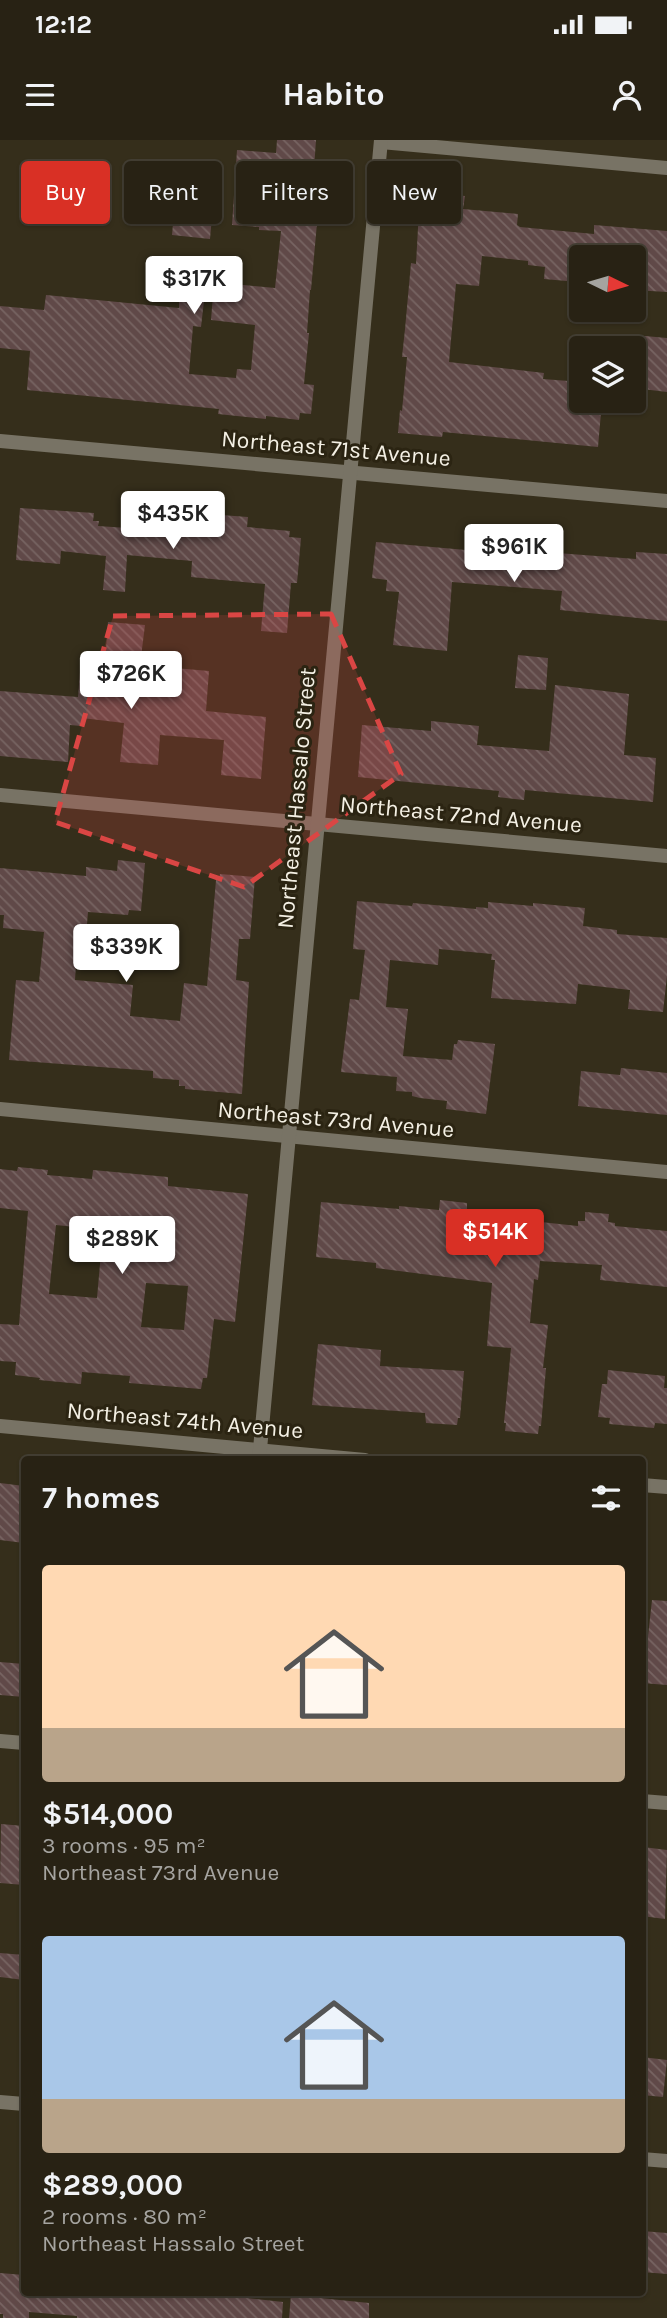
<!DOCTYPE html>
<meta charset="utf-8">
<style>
body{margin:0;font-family:Karla,sans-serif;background:#302a1d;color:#f1f3f6;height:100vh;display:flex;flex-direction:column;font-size:26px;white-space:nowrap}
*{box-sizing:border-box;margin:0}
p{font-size:23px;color:#a5a4a0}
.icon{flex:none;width:38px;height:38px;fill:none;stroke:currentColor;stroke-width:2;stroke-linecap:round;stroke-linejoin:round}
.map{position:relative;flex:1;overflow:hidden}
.details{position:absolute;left:21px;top:1316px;width:625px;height:840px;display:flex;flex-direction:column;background:#282214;border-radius:7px;box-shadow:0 2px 5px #0004,0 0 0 2px #443f34}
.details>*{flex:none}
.banner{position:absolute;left:21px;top:21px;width:626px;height:63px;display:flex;gap:14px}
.needle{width:46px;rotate:95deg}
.controls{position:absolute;left:569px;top:105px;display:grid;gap:14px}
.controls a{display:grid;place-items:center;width:77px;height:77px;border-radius:7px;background:#282214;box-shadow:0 2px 5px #0004,0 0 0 2px #443f34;font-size:35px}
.price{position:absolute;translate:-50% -60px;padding:0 16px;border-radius:7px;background:#fff;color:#222;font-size:23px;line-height:46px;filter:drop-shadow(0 2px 4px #0008)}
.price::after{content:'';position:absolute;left:50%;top:42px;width:21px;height:16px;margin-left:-10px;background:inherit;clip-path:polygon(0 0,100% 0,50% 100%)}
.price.current{background:#d93025;color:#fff}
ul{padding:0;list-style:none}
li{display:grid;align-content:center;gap:14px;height:371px;padding:0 21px}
li span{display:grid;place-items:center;height:217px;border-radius:7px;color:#555}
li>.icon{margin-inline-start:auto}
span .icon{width:126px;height:126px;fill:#fffc;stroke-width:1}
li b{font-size:30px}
h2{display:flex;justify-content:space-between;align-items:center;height:84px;padding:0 21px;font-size:30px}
.chip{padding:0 24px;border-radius:7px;background:#282214;box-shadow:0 2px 5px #0004,0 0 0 2px #443f34;font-size:24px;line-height:63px}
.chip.current{background:#d93025;color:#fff}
.status{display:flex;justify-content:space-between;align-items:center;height:49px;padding:0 35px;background:#282214;direction:ltr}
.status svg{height:19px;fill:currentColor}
header{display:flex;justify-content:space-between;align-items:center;height:91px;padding:0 21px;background:#282214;font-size:32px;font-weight:700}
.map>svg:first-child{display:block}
.building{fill:url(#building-back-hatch);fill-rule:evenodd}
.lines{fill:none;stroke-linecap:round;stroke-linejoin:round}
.minor{stroke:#787365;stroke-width:14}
.marked{fill:#da4644;fill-opacity:0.2;stroke:#da4644;stroke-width:5;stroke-dasharray:14 9;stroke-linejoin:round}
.labels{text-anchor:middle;stroke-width:6;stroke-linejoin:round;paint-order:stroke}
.street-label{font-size:23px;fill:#f4f0e4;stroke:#2b2412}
</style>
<div class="status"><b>12:12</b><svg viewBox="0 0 49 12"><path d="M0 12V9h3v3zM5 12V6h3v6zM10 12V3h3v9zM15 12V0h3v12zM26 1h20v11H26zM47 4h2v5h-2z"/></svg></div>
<header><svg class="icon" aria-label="menu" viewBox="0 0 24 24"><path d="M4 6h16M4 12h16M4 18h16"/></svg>Habito<svg class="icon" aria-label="person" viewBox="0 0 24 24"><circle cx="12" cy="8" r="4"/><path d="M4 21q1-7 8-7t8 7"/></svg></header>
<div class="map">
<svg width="667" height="2178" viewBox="0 0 667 2178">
<defs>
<pattern id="building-back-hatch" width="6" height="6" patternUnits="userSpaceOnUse" patternTransform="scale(1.75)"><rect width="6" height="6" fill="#604948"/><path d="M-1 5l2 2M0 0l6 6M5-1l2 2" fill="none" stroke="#776462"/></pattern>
</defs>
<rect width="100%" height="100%" fill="#352e1b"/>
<!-- building -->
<g class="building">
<polygon points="277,0 316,0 311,72 318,72 311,150 310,150 307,193 309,193 304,244 314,245 311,274 300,273 299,280 266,276 266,279 218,274 219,269 27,250 30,211 0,208 0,166 44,170 46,155 179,168 179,159 204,161 201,187 193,186 189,234 236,238 237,229 251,230 255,185 211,180 214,142 275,148 281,91 259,90 259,87 232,85 237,10 276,13"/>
<polygon points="420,52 465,56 463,69 518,74 517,85 520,87 594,94 594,85 667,91 667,152 634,150 634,117 580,117 578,142 544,139 545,127 528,125 528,121 482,116 479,146 456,144 449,222 544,233 543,239 581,242 581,261 602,261 598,307 443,292 442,297 398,293 400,270 402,271 407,217 402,217 405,189 411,123 416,124"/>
<polygon points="175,61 213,65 210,99 172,95"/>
<polygon points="634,195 667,198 667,252 634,248"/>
<polygon points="20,368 94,373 93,381 99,381 98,386 142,389 143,376 207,381 208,374 248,377 247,387 290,391 289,397 301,398 297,443 291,443 287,493 261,491 265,444 191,437 192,421 127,415 125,452 103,450 106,416 61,411 60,424 16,420"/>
<polygon points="376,402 466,410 531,414 531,411 636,419 636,412 667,414 667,481 560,470 562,451 452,442 447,511 393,505 399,452 386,451 387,440 372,438"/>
<polygon points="108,482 145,485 140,525 209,531 206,571 266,577 261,639 221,635 224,600 160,595 158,625 120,622 124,583 82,578 81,586 70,585 68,622 0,616 0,551 78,557 81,520 105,522"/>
<polygon points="518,515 548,518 546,550 515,548"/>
<polygon points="555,545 629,554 624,615 656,618 653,662 525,650 524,660 498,657 499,651 358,637 362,585 431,591 431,581 479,586 477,605 549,611"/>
<polygon points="118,720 145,723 141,771 129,770 128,775 88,772 86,796 78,795 75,840 133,845 130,876 180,881 184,843 207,846 216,740 219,740 220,734 255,737 250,799 239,799 236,840 249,842 242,954 185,949 185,946 179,946 179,940 153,938 153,931 9,920 16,840 39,842 44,792 3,788 4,775 0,775 0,728 86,736 86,727 117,731"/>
<polygon points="357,761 412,766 413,763 476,769 476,767 488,768 488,762 533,766 533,763 585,768 583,786 617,790 617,794 667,798 667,836 663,872 628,869 630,850 578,844 576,864 491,858 495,820 491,820 492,814 439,809 438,825 390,820 386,867 408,869 403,916 452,920 454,904 457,904 458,900 495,904 486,974 446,969 447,961 420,958 412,956 412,952 396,951 397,937 341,932 350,859 359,860 365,810 353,809"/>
<polygon points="621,928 667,933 667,975 578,966 581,931 620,935"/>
<path d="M18,1027l30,3 -1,5 45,4 1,-9 75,7v9l80,8 -13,128 -21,-3 -7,59h-4l-2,11 -72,-6 1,-7 -48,-4 -1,12 -42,-4 1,-2 -25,-3 1,-13 -16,-1v-37l19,1 9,-114 -28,-3v-39l17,2zM56,1085l47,5 -6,68 -48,-4zM146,1143l42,3 -4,44 -43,-3z"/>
<polygon points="440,1060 467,1063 467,1074 578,1086 578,1081 585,1081 585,1072 609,1074 608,1082 615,1083 615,1086 667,1091 667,1147 600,1140 602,1125 540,1121 538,1140 534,1139 530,1183 548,1185 543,1228 546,1228 541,1286 539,1286 538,1294 505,1291 506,1283 504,1283 511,1208 487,1206 492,1143 376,1128 376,1123 316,1117 321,1062 399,1069 399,1066 439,1070"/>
<polygon points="318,1204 381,1210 380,1226 464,1231 460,1278 458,1278 457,1285 426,1283 425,1273 312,1265"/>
<polygon points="608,1230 665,1236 664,1248 667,1248 667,1284 655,1283 654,1288 609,1284 610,1278 598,1277 602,1244 607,1244"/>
<polygon points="0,1343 24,1346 24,1403 0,1400"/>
<polygon points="652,1460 667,1461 667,1545 642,1543 642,1505 647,1505"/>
<polygon points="0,1522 24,1524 24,1557 0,1555"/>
<polygon points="1,1684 24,1686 24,1745 0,1743"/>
<polygon points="643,1707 667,1710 665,1779 642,1776"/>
<polygon points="0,1813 24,1815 24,1840 0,1837"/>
<polygon points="642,1917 667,1920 663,1957 642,1955"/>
<polygon points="642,2091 667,2093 667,2134 642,2132"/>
<polygon points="0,2133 24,2135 24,2152 120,2152 165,2156 166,2152 192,2152 283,2162 282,2178 77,2178 77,2176 29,2172 29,2178 3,2178 3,2174 0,2174"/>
<polygon points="291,2155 369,2163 369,2178 289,2178"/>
</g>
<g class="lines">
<!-- minor -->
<g class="minor">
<polyline points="381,2 667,28"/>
<polyline points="0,301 667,361"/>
<polyline points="0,655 667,716"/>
<polyline points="0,969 667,1032"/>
<polyline points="0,1286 365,1320"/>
<polyline points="259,1320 381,0"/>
<polyline points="642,1345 667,1347"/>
<polyline points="0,1601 24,1603"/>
<polyline points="642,1661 667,1663"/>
<polyline points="0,1962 24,1964"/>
<polyline points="642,2019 667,2021"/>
</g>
</g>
<!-- marked area -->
<path class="marked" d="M331,474l70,160 -157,113 -189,-65 58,-206z"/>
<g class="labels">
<!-- street labels -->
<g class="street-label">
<text transform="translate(336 308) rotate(5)" y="8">Northeast 71st Avenue</text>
<text transform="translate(296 658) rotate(-85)" y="8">Northeast Hassalo Street</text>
<text transform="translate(461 674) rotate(5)" y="8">Northeast 72nd Avenue</text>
<text transform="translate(336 979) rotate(5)" y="8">Northeast 73rd Avenue</text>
<text transform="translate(185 1280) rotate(5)" y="8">Northeast 74th Avenue</text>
</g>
</g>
</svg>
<div class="controls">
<a><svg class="needle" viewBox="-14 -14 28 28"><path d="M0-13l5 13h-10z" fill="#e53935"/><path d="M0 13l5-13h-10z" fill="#a5a4a0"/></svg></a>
<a><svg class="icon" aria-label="layers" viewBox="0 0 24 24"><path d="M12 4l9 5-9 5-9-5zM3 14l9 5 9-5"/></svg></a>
</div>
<b class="price" style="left:194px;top:176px">$317K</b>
<b class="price" style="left:173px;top:411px">$435K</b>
<b class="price" style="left:514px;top:444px">$961K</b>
<b class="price" style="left:131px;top:571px">$726K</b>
<b class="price" style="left:126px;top:844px">$339K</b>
<b class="price current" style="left:495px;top:1129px">$514K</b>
<b class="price" style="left:122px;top:1136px">$289K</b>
<div class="banner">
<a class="chip current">Buy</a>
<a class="chip">Rent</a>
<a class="chip">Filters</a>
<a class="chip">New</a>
</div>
<section class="details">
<h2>7 homes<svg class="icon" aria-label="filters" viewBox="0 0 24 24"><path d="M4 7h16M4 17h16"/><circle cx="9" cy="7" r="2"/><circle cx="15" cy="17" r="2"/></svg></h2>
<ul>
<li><span style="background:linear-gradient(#ffd9b3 75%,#b9a48a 0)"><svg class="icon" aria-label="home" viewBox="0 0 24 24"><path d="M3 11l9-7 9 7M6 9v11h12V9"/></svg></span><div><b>$514,000</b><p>3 rooms · 95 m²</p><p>Northeast 73rd Avenue</p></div></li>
<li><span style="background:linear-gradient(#a9c7e8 75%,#b9a48a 0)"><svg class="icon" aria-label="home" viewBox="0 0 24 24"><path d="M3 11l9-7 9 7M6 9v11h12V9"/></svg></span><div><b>$289,000</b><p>2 rooms · 80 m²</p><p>Northeast Hassalo Street</p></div></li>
</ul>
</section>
</div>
